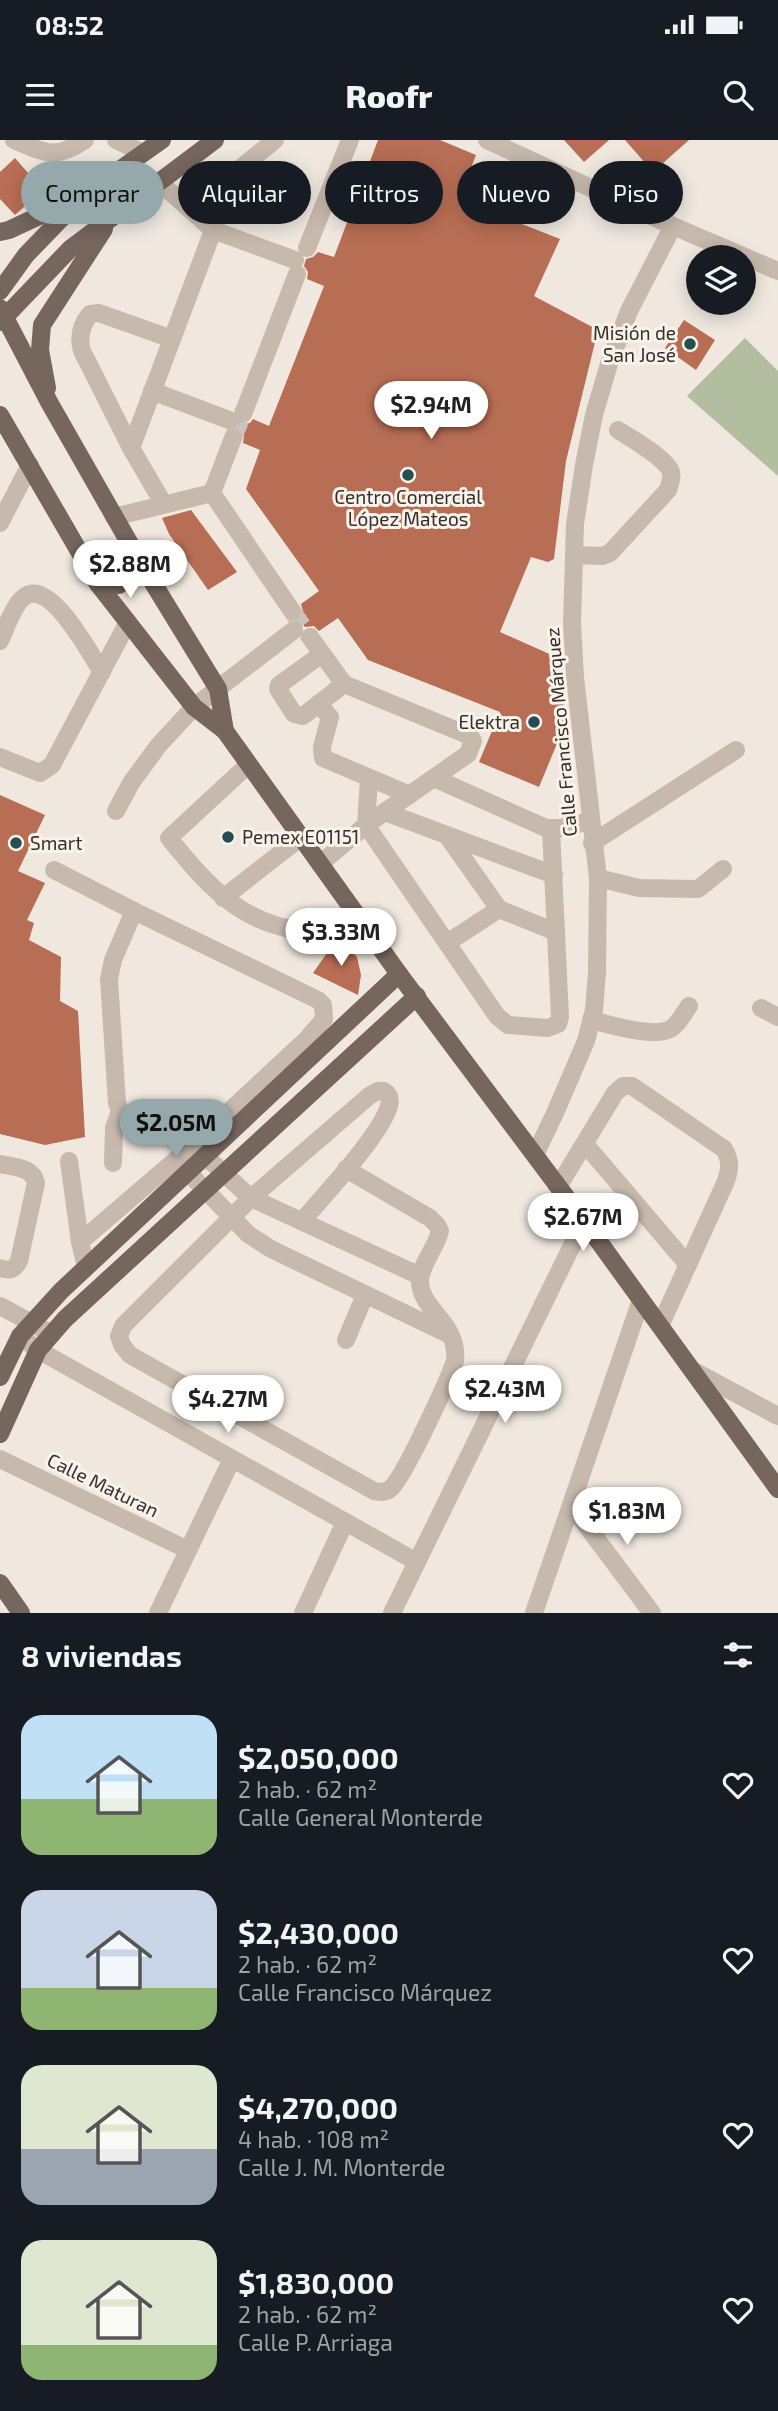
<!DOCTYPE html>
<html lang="es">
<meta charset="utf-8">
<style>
body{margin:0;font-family:"Exo 2",sans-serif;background:#242831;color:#f1f3f6;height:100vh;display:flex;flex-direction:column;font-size:26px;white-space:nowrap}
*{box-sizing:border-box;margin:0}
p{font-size:23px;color:#9ea1a6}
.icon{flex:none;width:38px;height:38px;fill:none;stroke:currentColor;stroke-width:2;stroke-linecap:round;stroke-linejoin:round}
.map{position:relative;height:1473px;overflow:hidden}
.side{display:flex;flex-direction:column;background:#171b24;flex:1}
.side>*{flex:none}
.guide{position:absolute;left:21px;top:21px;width:737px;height:63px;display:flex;gap:14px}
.fabs{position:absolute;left:686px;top:105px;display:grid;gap:14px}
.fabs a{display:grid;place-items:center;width:70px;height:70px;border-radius:50%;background:#171b24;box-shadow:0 4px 18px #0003;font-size:35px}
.price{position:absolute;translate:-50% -60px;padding:0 16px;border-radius:24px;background:#fff;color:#222;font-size:23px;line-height:46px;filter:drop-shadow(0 2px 4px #0008)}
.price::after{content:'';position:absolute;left:50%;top:42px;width:21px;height:16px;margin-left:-10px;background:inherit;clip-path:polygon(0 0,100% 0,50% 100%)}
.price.current{background:#95a9ac;color:#111}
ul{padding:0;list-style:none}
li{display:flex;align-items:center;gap:21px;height:175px;padding:0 21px}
li span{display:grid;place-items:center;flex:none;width:196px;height:140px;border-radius:21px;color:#555}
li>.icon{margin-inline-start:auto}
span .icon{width:84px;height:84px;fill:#fffc;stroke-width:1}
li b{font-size:30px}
h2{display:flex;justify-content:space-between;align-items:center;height:84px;padding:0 21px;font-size:30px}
.pill{padding:0 24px;border-radius:32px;background:#171b24;box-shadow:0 4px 18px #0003;font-size:24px;line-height:63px}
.pill.current{background:#95a9ac;color:#111}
.status{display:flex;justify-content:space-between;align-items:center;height:49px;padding:0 35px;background:#171b24;direction:ltr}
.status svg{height:19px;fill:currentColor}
header{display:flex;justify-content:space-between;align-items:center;height:91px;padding:0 21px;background:#171b24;font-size:32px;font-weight:800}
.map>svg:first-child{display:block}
.green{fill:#b3bda0}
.building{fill:#b86e54}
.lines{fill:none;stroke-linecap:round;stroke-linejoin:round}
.minor-tunnel{stroke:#cbc3bb;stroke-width:18;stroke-dasharray:18 9;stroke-linecap:butt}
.minor{stroke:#c7b9ac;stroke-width:18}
.major{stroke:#76665d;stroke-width:18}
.poi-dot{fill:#244e52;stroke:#f8f2ea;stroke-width:2.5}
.labels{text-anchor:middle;stroke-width:6;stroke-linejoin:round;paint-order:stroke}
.poi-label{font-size:19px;fill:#362e2a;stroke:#f8f2ea;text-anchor:end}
.street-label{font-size:19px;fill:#362e2a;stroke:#f8f2ea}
</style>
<div class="status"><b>08:52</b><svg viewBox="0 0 49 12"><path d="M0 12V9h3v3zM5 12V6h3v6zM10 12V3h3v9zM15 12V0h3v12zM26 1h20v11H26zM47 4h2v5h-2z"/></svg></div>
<header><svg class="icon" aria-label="menu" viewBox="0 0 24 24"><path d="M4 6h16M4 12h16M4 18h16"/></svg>Roofr<svg class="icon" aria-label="search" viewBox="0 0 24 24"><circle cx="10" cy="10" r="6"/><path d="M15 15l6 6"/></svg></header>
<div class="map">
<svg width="778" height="1473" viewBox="0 0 778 1473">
<rect width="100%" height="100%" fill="#f0e8df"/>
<!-- green -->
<polygon class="green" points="745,198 778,231 778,336 687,256"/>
<!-- building -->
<g class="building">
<polygon points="378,0 440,0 476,15 459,59 560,99 534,156 598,190 566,321 554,419 548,422 531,417 500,492 556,517 566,582 539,647 479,622 500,572 368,520 338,478 319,491 314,486 305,487 299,480 303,471 301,464 319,451 246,349 260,310 243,303 244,296 237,288 239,285 250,283 253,279 269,286 324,146 307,139 308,132 304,126 306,119 313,117 318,112 334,117"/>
<polygon points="564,0 609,0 584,22"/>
<polygon points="625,0 689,0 653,32"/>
<polygon points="15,18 43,50 15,75 0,59 0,32"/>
<polygon points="684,180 715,200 696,230 665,208"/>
<polygon points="191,370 237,432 208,450 169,394 162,378"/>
<polygon points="0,655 45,675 18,731 45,743 27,780 34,783 29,800 61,817 60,861 78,871 85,997 45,1005 0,994"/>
<polygon points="343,802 357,817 361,835 358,855 313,833 334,803"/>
</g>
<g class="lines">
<!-- minor-tunnel -->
<g class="minor-tunnel">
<polyline points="233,298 243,274"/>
<polyline points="292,471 310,497"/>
</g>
<!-- minor -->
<g class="minor">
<path d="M14,0c31,13 41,20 71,0"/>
<polyline points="116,0 143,13"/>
<polyline points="487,0 673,86 778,131"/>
<polyline points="158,41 213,90 295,120"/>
<polyline points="307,108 350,0"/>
<polyline points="152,251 229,280"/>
<polyline points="243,274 297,134"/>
<polyline points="233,298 212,353 292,471"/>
<polyline points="131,308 232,40 237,31 275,0"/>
<path d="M163,363l-32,-55 -49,-97c-4,-14 -1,-26 8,-37l9,-1 73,26"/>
<polyline points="114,377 212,353"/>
<polyline points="0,383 30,325"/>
<path d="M574,415l28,1 8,-3 58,-63c2,-7 6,-15 1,-22 -10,-14 -37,-29 -51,-38"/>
<polyline points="310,497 344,544 470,596 473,601 468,614 366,685 320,724"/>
<path d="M0,501c5,-11 14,-37 24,-44 26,-20 66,57 78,75"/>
<polyline points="322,514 279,545 278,549 294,574 303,576 344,544"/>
<polyline points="318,564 330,577 322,607 323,618 410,655"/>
<polyline points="0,617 40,633 52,625 128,482"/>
<path d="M248,625l-79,73c40,50 76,90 144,94 18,1 37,-3 54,-4"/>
<polyline points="434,638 546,688 561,688 590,681"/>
<polyline points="369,639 366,685 497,876 508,885 548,888 558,884 560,877 551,689"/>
<polyline points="116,671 131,643 158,606 194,567 294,490"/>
<polyline points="385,672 554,735"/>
<polyline points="448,697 499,769 556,792"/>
<polyline points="592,703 736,610"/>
<polyline points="54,730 134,771"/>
<polyline points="598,738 639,748 698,749 723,729"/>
<polyline points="223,758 300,698"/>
<polyline points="447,803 499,769"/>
<polyline points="761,868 778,877"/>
<path d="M591,880c20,5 64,19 81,8 7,-5 12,-15 17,-22"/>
<polyline points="585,1004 688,1125"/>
<polyline points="535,1015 555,973 586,901 594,870 597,833 598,738 575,537 572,483 575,384 584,325 594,275 609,224 629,171 673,86"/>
<polyline points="69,1021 80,1102 86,1127"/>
<polyline points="113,1023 114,988 120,971"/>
<polyline points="179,1023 248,1094 271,1109 450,1195"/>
<path d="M0,1024c14,3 33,3 36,19l-17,78c-5,9 -9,10 -19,7"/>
<path d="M346,1029l84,49 7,7 3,6c-4,17 -20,34 -20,51 1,29 39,40 35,79 -7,20 -51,117 -65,128 -5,4 -10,3 -16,2l-244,-136 -8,-10 -3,-9 4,-10 128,-128 169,78"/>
<path d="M558,1047l57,-94 8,-7h9l92,63c7,12 6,20 2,32l-66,145"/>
<path d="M80,1102l113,-97 114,-106 17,-20 -1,-14 -5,-5 -184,-89 -21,49 -4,19 8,124 3,8 8,6 65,28 58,53 118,-102c6,-4 14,-9 19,-1 15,18 -71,108 -86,126"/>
<polyline points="0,1166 52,1194"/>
<polyline points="20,1196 38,1210 417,1422"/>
<polyline points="346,1200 365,1155"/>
<polyline points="692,1230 778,1276"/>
<polyline points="0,1319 188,1410"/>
<polyline points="571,1365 652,1473"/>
<polyline points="158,1473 232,1319"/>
<polyline points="303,1473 345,1382"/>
<polyline points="392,1473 584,1081"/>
<polyline points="534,1473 641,1160"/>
</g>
<!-- major -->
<g class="major">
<polyline points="0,92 9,90 71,61"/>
<polyline points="0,151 26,115 84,55 162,0"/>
<polyline points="0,168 49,262 142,425 218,549 225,591"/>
<polyline points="0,182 70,109 215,0"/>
<polyline points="47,248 40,210 42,185 104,89"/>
<polyline points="0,275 98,444 194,567 225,591 399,834 584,1081 778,1349"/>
<polyline points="98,444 119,445 142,425"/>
<polyline points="0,1237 20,1196 61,1151 399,834"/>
<polyline points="0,1294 38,1210 65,1179 417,856"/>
<polyline points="0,1443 21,1473"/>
</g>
</g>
<!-- markers -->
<g class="poi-dot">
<circle cx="690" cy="204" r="7"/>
<circle cx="408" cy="335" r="7"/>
<circle cx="534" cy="582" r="7"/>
<circle cx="228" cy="697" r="7"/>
<circle cx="16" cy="703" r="7"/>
</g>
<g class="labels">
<!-- poi labels -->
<g class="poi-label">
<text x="676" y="200">Misión de<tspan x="676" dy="22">San José</tspan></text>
<text x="408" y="364" text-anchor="middle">Centro Comercial<tspan x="408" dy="22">López Mateos</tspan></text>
<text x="520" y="589">Elektra</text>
<text x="242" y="704" text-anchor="start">Pemex E01151</text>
<text x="30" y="710" text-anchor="start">Smart</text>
</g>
<!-- street labels -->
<g class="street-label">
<text transform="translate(561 592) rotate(-95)" y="7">Calle Francisco Márquez</text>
<text transform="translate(103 1345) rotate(26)" y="7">Calle Maturan</text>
</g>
</g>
</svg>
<div class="fabs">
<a><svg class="icon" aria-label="layers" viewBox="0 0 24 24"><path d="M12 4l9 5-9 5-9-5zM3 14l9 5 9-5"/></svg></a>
</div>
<b class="price" style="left:431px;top:301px">$2.94M</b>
<b class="price" style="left:130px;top:460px">$2.88M</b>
<b class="price" style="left:341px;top:828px">$3.33M</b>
<b class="price current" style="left:176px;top:1019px">$2.05M</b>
<b class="price" style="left:583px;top:1113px">$2.67M</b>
<b class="price" style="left:505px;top:1285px">$2.43M</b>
<b class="price" style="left:228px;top:1295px">$4.27M</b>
<b class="price" style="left:627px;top:1407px">$1.83M</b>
<div class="guide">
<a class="pill current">Comprar</a>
<a class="pill">Alquilar</a>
<a class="pill">Filtros</a>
<a class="pill">Nuevo</a>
<a class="pill">Piso</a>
</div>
</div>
<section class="side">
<h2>8 viviendas<svg class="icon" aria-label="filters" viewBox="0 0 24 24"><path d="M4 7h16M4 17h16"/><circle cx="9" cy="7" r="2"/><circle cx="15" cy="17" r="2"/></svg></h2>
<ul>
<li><span style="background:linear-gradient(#bfe0f5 60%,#8fb573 0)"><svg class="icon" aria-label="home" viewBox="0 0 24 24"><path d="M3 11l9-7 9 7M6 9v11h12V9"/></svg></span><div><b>$2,050,000</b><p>2 hab. · 62 m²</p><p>Calle General Monterde</p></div><svg class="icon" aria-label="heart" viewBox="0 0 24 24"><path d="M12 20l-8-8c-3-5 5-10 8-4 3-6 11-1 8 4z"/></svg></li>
<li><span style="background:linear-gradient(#c9d6e8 70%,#8fb573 0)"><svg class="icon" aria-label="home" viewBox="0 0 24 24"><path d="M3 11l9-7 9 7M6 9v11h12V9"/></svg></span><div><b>$2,430,000</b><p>2 hab. · 62 m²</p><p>Calle Francisco Márquez</p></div><svg class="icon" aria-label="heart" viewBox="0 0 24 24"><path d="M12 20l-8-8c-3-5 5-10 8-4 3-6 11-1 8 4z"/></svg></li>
<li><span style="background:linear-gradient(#dfe7d0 60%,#9aa5b1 0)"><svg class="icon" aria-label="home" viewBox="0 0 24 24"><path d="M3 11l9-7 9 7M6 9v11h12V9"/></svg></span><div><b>$4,270,000</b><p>4 hab. · 108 m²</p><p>Calle J. M. Monterde</p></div><svg class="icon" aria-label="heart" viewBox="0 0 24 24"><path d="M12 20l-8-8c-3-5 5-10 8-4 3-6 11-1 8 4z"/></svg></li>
<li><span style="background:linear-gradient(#dfe7d0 75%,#8fb573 0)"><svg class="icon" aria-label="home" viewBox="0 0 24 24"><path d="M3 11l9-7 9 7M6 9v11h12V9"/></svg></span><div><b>$1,830,000</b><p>2 hab. · 62 m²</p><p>Calle P. Arriaga</p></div><svg class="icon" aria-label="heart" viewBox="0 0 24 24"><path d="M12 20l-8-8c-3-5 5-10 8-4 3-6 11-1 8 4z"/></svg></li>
</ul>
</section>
